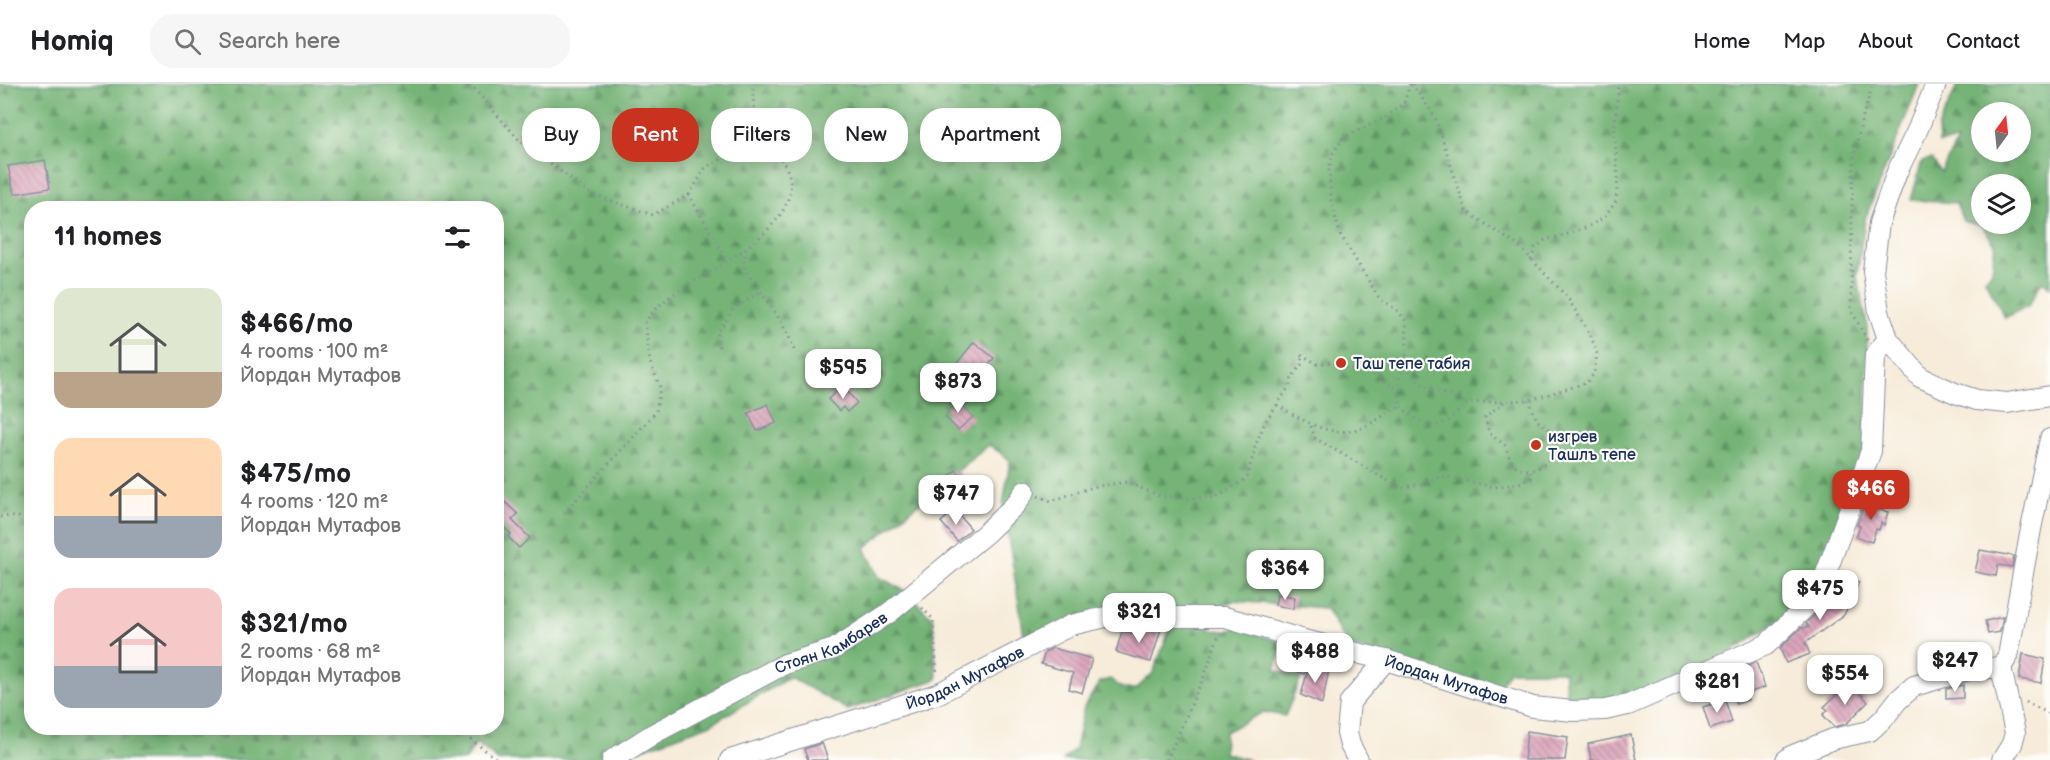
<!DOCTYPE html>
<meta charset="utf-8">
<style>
body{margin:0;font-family:"Balsamiq Sans",sans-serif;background:#f6f6f6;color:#202124;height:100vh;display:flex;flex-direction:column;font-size:22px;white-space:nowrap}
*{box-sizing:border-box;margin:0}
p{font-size:20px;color:#757577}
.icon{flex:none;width:33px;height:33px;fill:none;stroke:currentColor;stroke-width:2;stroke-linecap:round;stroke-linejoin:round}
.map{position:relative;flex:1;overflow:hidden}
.side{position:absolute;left:24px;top:117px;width:480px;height:534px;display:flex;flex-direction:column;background:#fff;border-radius:24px;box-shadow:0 3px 15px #0003}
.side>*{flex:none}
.top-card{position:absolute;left:522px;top:24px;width:570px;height:54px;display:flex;gap:12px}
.needle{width:39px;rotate:15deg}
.buttons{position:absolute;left:1971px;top:18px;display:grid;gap:12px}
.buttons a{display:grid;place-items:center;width:60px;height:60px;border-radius:50%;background:#fff;box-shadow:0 3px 15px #0003;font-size:30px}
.price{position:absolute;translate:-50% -51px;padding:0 14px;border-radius:12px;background:#fff;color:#222;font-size:20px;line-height:39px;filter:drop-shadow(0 2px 3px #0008)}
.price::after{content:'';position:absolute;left:50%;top:36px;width:18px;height:14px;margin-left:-9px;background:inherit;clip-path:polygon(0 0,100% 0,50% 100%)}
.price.on{background:#c8321e;color:#fff}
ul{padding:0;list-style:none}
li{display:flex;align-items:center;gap:18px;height:150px;padding:0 30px}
li span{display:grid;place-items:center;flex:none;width:168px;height:120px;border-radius:18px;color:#555}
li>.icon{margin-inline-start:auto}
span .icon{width:72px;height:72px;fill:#fffc;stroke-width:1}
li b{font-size:26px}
h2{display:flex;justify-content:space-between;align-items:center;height:72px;padding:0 30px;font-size:26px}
.tag{padding:0 21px;border-radius:24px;background:#fff;box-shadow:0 3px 15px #0003;font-size:21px;line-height:54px}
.tag.on{background:#c8321e;color:#fff}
header{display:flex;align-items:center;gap:36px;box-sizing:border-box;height:84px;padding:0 30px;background:#fff;border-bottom:2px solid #e0e0e0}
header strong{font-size:28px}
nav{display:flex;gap:33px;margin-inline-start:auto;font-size:21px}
.search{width:420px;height:54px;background:#f6f6f6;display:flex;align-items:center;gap:15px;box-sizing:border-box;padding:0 21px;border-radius:24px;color:#757577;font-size:22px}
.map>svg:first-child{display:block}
.forest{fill:url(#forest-firs);stroke:#48726a;stroke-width:1.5;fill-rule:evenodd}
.building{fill:url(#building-back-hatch)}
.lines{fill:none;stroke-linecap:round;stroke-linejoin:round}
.minor-casing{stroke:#898e9c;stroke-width:22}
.path{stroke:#898e9c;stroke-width:3;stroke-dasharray:1.5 4.5;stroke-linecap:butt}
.minor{stroke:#fff;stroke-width:20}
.poi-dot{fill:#c8321e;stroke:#fdfcf7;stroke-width:2}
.labels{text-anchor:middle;stroke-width:4.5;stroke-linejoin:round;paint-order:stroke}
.poi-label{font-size:16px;fill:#1b2f5e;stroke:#fdfcf7;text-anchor:start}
.street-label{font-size:16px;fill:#1b2f5e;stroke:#fdfcf7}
</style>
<header>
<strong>Homiq</strong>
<div class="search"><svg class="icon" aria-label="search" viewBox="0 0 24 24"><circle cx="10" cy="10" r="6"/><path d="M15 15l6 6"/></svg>Search here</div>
<nav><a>Home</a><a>Map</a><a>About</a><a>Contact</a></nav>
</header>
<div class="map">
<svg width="2050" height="676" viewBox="0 0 2050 676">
<defs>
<pattern id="forest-firs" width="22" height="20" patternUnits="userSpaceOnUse" patternTransform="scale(1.5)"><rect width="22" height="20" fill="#74b476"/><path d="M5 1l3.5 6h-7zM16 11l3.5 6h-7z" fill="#5e9364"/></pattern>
<pattern id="building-back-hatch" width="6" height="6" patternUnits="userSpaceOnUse" patternTransform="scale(1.5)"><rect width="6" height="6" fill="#dca6bc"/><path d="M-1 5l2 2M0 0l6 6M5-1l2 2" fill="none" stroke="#b2889c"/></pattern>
</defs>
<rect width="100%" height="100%" fill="#fdfcf7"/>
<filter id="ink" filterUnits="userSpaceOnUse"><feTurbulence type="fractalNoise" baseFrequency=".0167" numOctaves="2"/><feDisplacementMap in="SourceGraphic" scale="12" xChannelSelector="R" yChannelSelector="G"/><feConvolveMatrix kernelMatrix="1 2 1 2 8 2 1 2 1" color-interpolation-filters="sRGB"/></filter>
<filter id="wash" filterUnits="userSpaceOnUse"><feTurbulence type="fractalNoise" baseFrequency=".008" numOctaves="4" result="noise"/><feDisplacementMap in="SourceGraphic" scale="24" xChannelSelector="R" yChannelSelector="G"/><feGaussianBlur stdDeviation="1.35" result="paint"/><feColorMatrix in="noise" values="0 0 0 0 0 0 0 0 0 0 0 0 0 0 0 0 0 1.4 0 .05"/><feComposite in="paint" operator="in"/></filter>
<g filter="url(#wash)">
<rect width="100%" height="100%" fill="#f7ecda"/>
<!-- forest -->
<g class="forest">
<path d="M0,0h1919l-54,135 -8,57 10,48 -1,121 -58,156 -87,58 -105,44 -49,-4 -3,-28h-55l-19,30 -143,-57 -21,-36 -93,-7 -21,9 -2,20 18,1 8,-4 47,16 -8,27 26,8 -16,38 -22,-4 -38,20 -1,21 25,7h-186l12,-11 9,-42 16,-25 10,-3 12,9 14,1 17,-16 22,-57 -68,-5 -82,30 -22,-136 7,-45 -21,-15 -124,103 14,29 28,15 26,27 4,60 -89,31 -58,-33 -79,47 -99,36h-114l-22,-17 -10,17h-466zM32,124h464v520h-464z"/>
<path d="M1958,0h92v203l-8,-6 -13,24 -24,13 -20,-39 7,-8 3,-27 -13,-18 -19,-5 -7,-18 -45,-3 11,-39 10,-2 9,13 16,-31 -18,2 -1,-15zM1982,28h38v40h-38zM1982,100h38v40h-38z"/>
</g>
<g id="blocks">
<!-- building -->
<g class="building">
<polygon points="45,76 50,104 14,110 8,82"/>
<polygon points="974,258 994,274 969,305 949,289"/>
<polygon points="843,302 857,319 847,328 843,323 839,327 828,315"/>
<polygon points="956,314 973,333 958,346 945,333 949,328 945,324"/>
<polygon points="768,320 776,339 757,347 748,329"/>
<polygon points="956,386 965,396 939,417 927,403 934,397 943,397"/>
<polygon points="496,410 518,430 512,436 530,454 519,464 508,453 511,450 496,436"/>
<polygon points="1866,416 1879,420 1877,425 1888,428 1884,441 1881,439 1879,446 1876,445 1872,458 1856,453 1860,442 1857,441"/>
<polygon points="955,426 971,445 957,457 941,438"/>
<polygon points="1980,466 2014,472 2012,483 1998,481 1996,492 1975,488"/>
<polygon points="1845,492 1859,498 1844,531 1805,559 1810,570 1786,579 1780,564 1801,544 1809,543 1806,539 1826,520 1835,506 1838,507"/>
<polygon points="1277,510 1295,513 1293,525 1275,521"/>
<polygon points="2003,533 2000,548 1988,550 1985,537"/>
<polygon points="1136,545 1161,545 1151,578 1116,568 1122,547 1135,550"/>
<polygon points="1053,564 1092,575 1082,609 1069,605 1073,589 1041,580 1045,568"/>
<polygon points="1286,569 1309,576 1304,590 1282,582"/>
<polygon points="2023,570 2045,575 2041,599 2019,595"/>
<polygon points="1756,578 1765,603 1746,610 1748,616 1736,620 1726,592"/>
<polygon points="1309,582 1329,586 1322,620 1301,611"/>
<polygon points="1847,601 1851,605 1854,602 1868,618 1846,640 1834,643 1823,631 1828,626 1824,623"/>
<polygon points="1963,601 1963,614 1946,615 1946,605"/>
<polygon points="1725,616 1732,638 1710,645 1703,623"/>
<polygon points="1527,647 1568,653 1565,676 1524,676"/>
<polygon points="1631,651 1636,676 1591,676 1588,660"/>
<polygon points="822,659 828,676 808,676 804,665"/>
</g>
</g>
</g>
<g filter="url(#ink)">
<use href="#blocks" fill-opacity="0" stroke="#898e9c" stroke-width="1.5"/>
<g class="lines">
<!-- minor casing -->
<g class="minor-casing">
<g id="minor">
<polyline points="1936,0 1917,47 1897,88 1879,139 1873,187 1879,228 1888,255 1920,293 1955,309 1977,316 2007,319 2050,312"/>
<polyline points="2001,583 2015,649 2012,660 2002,676"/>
<path id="s1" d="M612,676l41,-26 132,-70 49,-15 55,-36 97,-80 30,-29 9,-13"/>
<path id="s2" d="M730,676l207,-66 134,-69 35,-8h119l83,24 78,19 147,47 40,4 32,-1 23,-5 138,-60 52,-50 53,-144 4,-96 13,-16"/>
<polyline points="1358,676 1350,661 1347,649 1350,618 1386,576"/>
<polyline points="1786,676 1791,672 1833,655 1870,647 1884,634 1898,616 1914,602 1969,586 2001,583 2008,572 2031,445 2050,355"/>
</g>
</g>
<!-- path -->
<g class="path">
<polyline points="470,0 520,57 591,110 653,131 689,111 727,176"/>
<polyline points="1410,0 1404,19 1385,34 1344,53 1333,69 1329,85 1331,116 1340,150 1379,214 1398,227 1406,237 1407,261 1405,282 1399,292 1400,322 1417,336 1435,342 1449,336 1467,319 1529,316 1586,299 1594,290 1597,270 1591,252 1567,213 1520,163 1466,127 1435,33 1412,0"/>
<polyline points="689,111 706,83 733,69 760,46"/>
<path d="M746,165l-2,19c17,27 40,51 50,82"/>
<polyline points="1531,176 1535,164 1545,156 1568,150 1588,143 1605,133 1616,117 1618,93 1614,47 1619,0"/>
<polyline points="1867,256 1851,226 1852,112 1854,71 1862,35 1873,0"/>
<polyline points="719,263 717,247 725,239 732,226 760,208"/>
<polyline points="1405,282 1423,301 1466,319"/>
<path d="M1504,318l-19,15 4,16 17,13c10,56 83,0 31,-25l-8,-21"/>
<path d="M1277,321c25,15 57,36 87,22 12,-6 24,-15 36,-21"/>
<polyline points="1311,342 1315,354 1400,404 1424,399 1442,392 1495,403 1519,399 1531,394 1531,386"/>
<polyline points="1038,412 1051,417 1093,403 1126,398 1160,412 1183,414 1216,414 1247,394 1256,360 1265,338 1289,303 1292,293 1302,280 1301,270 1317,280 1332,278 1345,284 1371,288 1399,307"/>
<path d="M564,429l92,-101 4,-25 -10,-25 -5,-41c7,-7 14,-16 22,-22 35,-26 130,-67 123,-119 -3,-22 -23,-32 -30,-51 -5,-13 -8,-31 -7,-45"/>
<path d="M0,433c11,-1 22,-1 32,4"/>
<polyline points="922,524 933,535 937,591"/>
<polyline points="2026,618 2050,630"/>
<path d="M180,644c20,8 46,12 65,0"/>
<polyline points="456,644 498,676"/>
<polyline points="1167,676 1207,585 1219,550"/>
</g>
<!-- minor -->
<use href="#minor" class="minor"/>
</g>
</g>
<!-- markers -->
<g class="poi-dot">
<circle cx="1341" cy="279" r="6"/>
<circle cx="1536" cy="361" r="6"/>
</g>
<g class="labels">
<!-- poi labels -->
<g class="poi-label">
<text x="1353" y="285">Таш тепе табия</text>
<text x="1548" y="358">изгрев<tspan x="1548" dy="18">Ташлъ тепе</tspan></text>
</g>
<!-- street labels -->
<g class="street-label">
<text dy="6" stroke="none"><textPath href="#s1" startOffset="249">Стоян Камбарев</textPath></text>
<text dy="6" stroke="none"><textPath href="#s2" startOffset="249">Йордан Мутафов</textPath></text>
<text dy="6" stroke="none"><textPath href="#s2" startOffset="753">Йордан Мутафов</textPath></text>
</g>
</g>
</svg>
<div class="buttons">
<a><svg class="needle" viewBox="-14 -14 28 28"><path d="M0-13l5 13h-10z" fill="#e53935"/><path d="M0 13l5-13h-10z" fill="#757577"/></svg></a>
<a><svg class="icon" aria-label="layers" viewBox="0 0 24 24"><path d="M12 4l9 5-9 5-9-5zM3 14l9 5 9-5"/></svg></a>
</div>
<b class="price" style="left:843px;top:316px">$595</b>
<b class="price" style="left:958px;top:330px">$873</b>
<b class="price on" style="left:1871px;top:437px">$466</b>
<b class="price" style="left:956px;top:442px">$747</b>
<b class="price" style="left:1285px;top:517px">$364</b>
<b class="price" style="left:1820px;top:537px">$475</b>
<b class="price" style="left:1139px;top:560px">$321</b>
<b class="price" style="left:1315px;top:600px">$488</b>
<b class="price" style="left:1955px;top:609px">$247</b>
<b class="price" style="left:1845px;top:622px">$554</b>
<b class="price" style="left:1717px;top:630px">$281</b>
<div class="top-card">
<a class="tag">Buy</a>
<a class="tag on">Rent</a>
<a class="tag">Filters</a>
<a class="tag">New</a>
<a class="tag">Apartment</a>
</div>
<section class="side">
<h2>11 homes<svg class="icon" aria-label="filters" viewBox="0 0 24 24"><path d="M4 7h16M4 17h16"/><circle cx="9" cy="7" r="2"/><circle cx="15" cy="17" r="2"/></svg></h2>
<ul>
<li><span style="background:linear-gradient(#dfe7d0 70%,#b9a48a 0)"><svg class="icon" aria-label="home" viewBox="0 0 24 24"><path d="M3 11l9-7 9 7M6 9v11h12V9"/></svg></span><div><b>$466/mo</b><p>4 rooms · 100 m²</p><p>Йордан Мутафов</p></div></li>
<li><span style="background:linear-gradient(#ffd9b3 65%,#9aa5b1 0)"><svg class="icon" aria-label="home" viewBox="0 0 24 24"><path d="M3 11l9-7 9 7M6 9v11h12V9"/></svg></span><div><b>$475/mo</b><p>4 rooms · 120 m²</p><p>Йордан Мутафов</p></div></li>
<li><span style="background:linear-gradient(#f6c9c9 65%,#9aa5b1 0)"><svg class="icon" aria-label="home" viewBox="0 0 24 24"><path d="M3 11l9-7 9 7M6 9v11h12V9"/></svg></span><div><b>$321/mo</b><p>2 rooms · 68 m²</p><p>Йордан Мутафов</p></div></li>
</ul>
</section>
</div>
